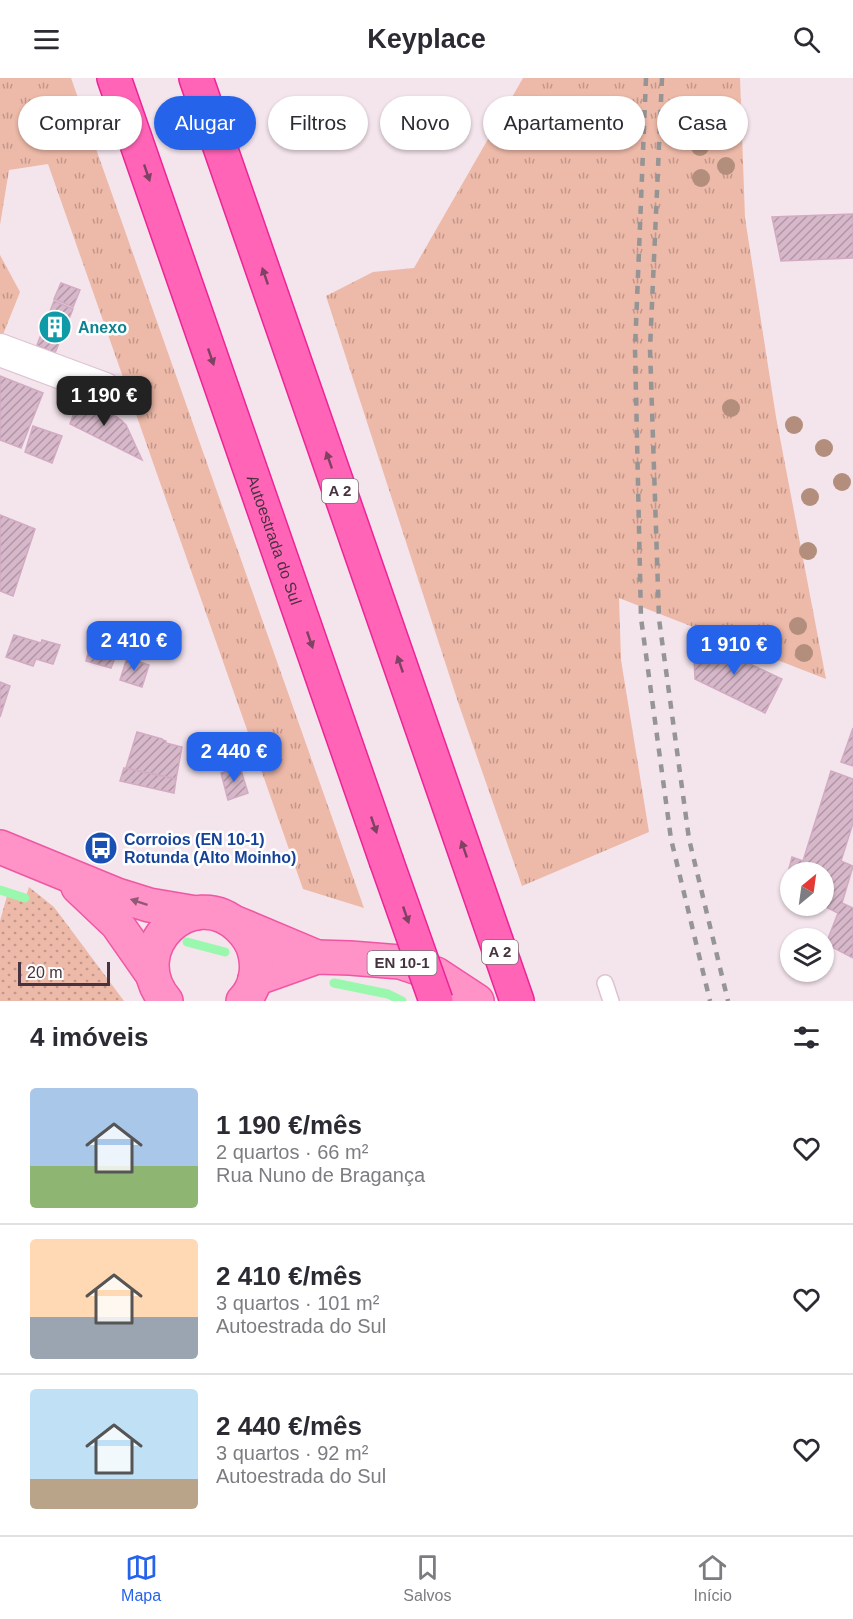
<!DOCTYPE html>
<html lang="pt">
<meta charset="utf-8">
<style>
body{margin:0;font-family:Arial,sans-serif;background:#f7f7f7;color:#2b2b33;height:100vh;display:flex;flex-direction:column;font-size:22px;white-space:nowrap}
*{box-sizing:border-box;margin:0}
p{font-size:20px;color:#7c7c81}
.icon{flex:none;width:33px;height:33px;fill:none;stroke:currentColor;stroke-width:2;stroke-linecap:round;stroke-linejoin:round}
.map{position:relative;height:923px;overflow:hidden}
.side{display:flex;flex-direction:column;background:#fff;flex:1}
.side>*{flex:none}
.hud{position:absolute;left:18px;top:18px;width:818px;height:54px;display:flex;gap:12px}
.needle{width:39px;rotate:29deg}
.controls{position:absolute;left:780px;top:784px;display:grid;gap:12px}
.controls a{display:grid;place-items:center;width:54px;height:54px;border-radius:50%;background:#fff;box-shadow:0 2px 4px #0004;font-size:30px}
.scale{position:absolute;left:18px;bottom:15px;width:92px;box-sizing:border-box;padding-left:6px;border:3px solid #47333f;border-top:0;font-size:16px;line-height:21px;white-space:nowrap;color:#47333f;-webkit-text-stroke:4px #fff;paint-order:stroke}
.price{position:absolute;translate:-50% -51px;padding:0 14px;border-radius:12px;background:#2563eb;color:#fff;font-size:20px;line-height:39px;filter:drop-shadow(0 2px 3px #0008)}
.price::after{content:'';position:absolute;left:50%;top:36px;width:18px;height:14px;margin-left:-9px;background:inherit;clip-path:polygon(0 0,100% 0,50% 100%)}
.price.active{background:#222;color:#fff}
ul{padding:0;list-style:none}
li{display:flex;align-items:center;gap:18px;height:150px;padding:0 30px}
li+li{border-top:2px solid #e1e1e2}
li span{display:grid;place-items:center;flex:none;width:168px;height:120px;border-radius:6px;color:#555}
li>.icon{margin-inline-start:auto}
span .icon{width:72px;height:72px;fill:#fffc;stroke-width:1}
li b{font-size:26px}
h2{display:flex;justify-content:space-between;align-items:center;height:72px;padding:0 30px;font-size:26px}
.chip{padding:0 21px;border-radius:27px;background:#fff;box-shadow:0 2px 4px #0004;font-size:21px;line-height:54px}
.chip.active{background:#2563eb;color:#fff}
header{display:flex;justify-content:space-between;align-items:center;height:78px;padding:0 30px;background:#fff;font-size:27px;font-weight:700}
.tab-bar{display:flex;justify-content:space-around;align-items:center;height:84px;border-top:2px solid #e1e1e2;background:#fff;font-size:16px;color:#7c7c81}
.tab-bar a{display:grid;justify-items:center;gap:3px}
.tab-bar .active{color:#2563eb}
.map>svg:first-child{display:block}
.grass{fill:url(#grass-tufts)}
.park{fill:url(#park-dots)}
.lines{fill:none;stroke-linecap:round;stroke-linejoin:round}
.stream{stroke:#99f8ad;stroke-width:9}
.building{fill:url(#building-hatch);stroke:#d2abc2;stroke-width:1.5}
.service-casing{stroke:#dec2d1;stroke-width:18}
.minor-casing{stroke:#dec2d1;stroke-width:34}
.primary-casing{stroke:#f056a3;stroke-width:36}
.motorway-casing{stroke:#ed2497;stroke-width:36}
.service{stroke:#fff;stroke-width:15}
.minor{stroke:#fff;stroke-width:32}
.primary{stroke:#ff92c7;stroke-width:33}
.motorway{stroke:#ff64b7;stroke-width:33}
.rail{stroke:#959595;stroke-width:4.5;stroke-dasharray:8 8;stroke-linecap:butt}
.motorway-bridge-casing{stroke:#ed2497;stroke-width:36;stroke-linecap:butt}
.motorway-bridge{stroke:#ff64b7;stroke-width:33}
.tree{fill:#b38e7c}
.oneway{fill:#7e4263}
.oneway2{fill:#915975}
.labels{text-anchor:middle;stroke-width:5;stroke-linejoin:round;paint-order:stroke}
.shield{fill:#fff;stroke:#7e7079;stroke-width:1.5}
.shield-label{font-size:15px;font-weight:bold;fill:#47333f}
.culture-label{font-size:16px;font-weight:bold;fill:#0d838f;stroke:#fff;text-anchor:start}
.street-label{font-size:16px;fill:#47333f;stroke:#fff}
.transit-label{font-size:16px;font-weight:bold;fill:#164399;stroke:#fff;text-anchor:start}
</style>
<header><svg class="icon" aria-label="menu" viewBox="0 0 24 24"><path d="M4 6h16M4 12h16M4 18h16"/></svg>Keyplace<svg class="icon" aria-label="search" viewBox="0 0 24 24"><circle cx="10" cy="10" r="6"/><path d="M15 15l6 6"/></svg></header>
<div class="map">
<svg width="853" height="923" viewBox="0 0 853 923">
<defs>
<pattern id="grass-tufts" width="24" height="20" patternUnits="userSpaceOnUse" patternTransform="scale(1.5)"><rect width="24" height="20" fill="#edb9a8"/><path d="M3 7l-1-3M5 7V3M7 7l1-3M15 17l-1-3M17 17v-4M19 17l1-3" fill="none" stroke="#c2978a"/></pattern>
<pattern id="park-dots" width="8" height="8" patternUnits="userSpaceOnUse" patternTransform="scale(1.5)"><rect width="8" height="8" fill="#edb9a8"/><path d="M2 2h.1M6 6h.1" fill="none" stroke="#c2978a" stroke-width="1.8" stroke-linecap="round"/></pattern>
<pattern id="building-hatch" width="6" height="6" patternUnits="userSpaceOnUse" patternTransform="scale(1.5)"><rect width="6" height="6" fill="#d7b8ca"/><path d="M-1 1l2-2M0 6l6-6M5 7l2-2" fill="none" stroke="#b096a5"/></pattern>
</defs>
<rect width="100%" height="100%" fill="#f4e4ec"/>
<!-- grass -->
<g class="grass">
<polygon points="0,0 71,0 364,830 303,811 48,86 9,92 0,147"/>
<polygon points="523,0 740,0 745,140 776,339 826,601 619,520 621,582 649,754 522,808 459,627 326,218 373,194 414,190"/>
<polygon points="0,177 20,214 0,264"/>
</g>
<!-- park -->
<polygon class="park" points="29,809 54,829 124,923 0,923 0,843 7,818 24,824"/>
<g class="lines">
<!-- stream -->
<g class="stream">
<polyline points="0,812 25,820"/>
<polyline points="187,864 225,874"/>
<polyline points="334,905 388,916 402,923"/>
</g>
</g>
<!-- building -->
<g class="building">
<polygon points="853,136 853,180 781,183 772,139"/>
<polygon points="61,205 80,212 73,229 54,221"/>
<polygon points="54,223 73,231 55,275 37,267"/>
<polygon points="0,298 43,315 21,370 0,362"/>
<polygon points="79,321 108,333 121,342 126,347 142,382 70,346"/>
<polygon points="33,348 62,358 52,385 25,374"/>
<polygon points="0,437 35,451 13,518 0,513"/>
<polygon points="14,557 41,565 42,562 60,567 53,586 36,581 33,588 6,579"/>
<polygon points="693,559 782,601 765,635 695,601"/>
<polygon points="91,563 118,572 111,590 86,583"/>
<polygon points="127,580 149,587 142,609 120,602"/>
<polygon points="0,604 10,608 0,639"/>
<polygon points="853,650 853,688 841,684"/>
<polygon points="137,654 162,661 163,662 166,663 166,665 182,669 176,701 126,690"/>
<polygon points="240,689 248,715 228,722 221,695"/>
<polygon points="124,690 176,701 174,715 120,703"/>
<polygon points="831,693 853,701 853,745 841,783 853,788 842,825 853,830 853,880 826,866 838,835 824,828 824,795 790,795 790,813 784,810 792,779 803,783"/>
</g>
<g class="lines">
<!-- service casing -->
<g class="service-casing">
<polyline id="service" points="605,905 611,923"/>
</g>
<!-- minor casing -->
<g class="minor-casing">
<polyline id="minor" points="0,272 105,311"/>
</g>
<!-- primary casing -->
<g class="primary-casing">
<g id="primary">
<polyline points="0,769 117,817 149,827 196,835"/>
<polyline points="78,809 117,846 152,896"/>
<polyline points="236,845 317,879"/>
<polyline points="255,901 317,879 350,880 400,884 436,896 477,923"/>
<path d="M166,923c-44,-52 26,-119 73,-74 8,8 14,16 16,27 4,17 0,35 -12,47"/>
</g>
</g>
<!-- motorway casing -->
<g class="motorway-casing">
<g id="motorway">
<path id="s1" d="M114,0l272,782"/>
<polyline points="196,0 517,923"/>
</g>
</g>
<!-- service -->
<use href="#service" class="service"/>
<!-- minor -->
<use href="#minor" class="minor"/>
<!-- primary -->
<use href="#primary" class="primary"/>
<!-- motorway -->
<use href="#motorway" class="motorway"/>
<!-- rail -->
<g class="rail">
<polyline points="646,0 635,271 641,540 671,761 710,923"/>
<polyline points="662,0 650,271 659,541 689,761 728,923"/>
</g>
<!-- motorway-bridge casing -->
<g class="motorway-bridge-casing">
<polyline id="motorway-bridge" points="386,782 436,923"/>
</g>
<!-- motorway-bridge -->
<use href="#motorway-bridge" class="motorway-bridge"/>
</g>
<!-- trees -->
<g class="tree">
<circle cx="700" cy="69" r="9"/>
<circle cx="726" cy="88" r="9"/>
<circle cx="701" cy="100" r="9"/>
<circle cx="731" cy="330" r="9"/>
<circle cx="794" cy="347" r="9"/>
<circle cx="824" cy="370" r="9"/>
<circle cx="842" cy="404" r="9"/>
<circle cx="810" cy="419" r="9"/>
<circle cx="808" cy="473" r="9"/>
<circle cx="798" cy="548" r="9"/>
<circle cx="804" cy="575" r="9"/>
</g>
<!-- one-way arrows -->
<defs><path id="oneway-solid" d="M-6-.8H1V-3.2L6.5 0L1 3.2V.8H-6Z" transform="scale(1.5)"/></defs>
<g class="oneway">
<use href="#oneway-solid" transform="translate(147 95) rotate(71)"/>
<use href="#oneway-solid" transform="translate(265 198) rotate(-109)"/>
<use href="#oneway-solid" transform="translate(211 279) rotate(71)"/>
<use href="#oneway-solid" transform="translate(329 382) rotate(-109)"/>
<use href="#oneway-solid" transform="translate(310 562) rotate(71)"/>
<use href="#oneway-solid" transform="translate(400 586) rotate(-109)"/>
<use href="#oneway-solid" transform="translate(374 747) rotate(71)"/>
<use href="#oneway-solid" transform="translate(464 771) rotate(-109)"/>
<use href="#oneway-solid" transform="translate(406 837) rotate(71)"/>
</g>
<use class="oneway2" href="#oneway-solid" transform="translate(139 824) rotate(-162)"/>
<!-- icons -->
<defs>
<g id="building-disc" transform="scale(1.725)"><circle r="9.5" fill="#0f9aa8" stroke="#fff"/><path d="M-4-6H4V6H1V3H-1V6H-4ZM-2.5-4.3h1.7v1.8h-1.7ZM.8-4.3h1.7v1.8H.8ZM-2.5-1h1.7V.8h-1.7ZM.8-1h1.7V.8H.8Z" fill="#fff"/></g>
<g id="bus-disc" transform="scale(1.725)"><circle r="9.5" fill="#1a4fb4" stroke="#fff"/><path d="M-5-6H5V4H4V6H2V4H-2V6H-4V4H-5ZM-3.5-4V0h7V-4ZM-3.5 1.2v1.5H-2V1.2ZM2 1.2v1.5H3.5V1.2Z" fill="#fff"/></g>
</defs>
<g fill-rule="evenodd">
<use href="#building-disc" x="55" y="249"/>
<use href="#bus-disc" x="101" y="770"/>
</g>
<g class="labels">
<!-- shield labels -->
<g class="shield">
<rect x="322" y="401" width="36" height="24" rx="4.5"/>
<rect x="482" y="862" width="36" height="24" rx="4.5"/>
<rect x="367.5" y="873" width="69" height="24" rx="4.5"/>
</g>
<g class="shield-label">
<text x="340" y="418">A 2</text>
<text x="500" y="879">A 2</text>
<text x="402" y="890">EN 10-1</text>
</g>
<!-- culture labels -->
<g class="culture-label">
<text x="78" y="255">Anexo</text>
</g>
<!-- street labels -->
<g class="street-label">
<text dy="6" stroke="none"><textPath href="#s1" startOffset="489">Autoestrada do Sul</textPath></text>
</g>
<!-- transit labels -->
<g class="transit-label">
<text x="124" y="767">Corroios (EN 10-1)<tspan x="124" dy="18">Rotunda (Alto Moinho)</tspan></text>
</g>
</g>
</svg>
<div class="controls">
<a><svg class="needle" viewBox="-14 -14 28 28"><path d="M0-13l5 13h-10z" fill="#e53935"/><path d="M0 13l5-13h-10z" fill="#7c7c81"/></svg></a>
<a><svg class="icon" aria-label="layers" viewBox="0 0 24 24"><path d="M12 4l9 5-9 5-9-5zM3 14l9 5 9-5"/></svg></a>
</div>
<div class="scale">20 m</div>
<b class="price active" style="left:104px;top:349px">1 190 €</b>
<b class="price" style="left:134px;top:594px">2 410 €</b>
<b class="price" style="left:734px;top:598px">1 910 €</b>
<b class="price" style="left:234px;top:705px">2 440 €</b>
<div class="hud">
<a class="chip">Comprar</a>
<a class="chip active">Alugar</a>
<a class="chip">Filtros</a>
<a class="chip">Novo</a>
<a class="chip">Apartamento</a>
<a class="chip">Casa</a>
</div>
</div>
<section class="side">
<h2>4 imóveis<svg class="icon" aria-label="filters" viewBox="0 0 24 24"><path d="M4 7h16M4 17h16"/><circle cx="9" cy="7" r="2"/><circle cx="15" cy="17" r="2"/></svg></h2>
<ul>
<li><span style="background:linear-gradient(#a9c7e8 65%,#8fb573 0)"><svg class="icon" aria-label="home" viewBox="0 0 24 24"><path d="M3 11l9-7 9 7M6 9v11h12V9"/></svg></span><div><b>1 190 €/mês</b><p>2 quartos · 66 m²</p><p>Rua Nuno de Bragança</p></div><svg class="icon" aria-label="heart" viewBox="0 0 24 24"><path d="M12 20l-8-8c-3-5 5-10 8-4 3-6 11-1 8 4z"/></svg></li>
<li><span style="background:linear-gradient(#ffd9b3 65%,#9aa5b1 0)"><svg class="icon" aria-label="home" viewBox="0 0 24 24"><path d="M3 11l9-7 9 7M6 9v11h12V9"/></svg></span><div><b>2 410 €/mês</b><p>3 quartos · 101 m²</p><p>Autoestrada do Sul</p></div><svg class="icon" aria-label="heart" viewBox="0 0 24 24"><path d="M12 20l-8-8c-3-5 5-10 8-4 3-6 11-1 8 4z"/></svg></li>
<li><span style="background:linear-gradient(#bfe0f5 75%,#b9a48a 0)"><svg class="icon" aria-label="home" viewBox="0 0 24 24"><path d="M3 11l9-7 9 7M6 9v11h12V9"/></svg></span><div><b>2 440 €/mês</b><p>3 quartos · 92 m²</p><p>Autoestrada do Sul</p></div><svg class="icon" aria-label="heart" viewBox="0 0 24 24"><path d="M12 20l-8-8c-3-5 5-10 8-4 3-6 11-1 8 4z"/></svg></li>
</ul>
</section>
<nav class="tab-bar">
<a class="active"><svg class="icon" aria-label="map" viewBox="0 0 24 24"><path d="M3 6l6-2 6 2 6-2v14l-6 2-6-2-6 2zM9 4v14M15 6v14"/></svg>Mapa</a>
<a><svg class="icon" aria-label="saved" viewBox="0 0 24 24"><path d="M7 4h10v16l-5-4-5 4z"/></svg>Salvos</a>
<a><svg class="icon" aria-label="home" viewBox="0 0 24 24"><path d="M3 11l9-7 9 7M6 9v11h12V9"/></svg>Início</a>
</nav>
